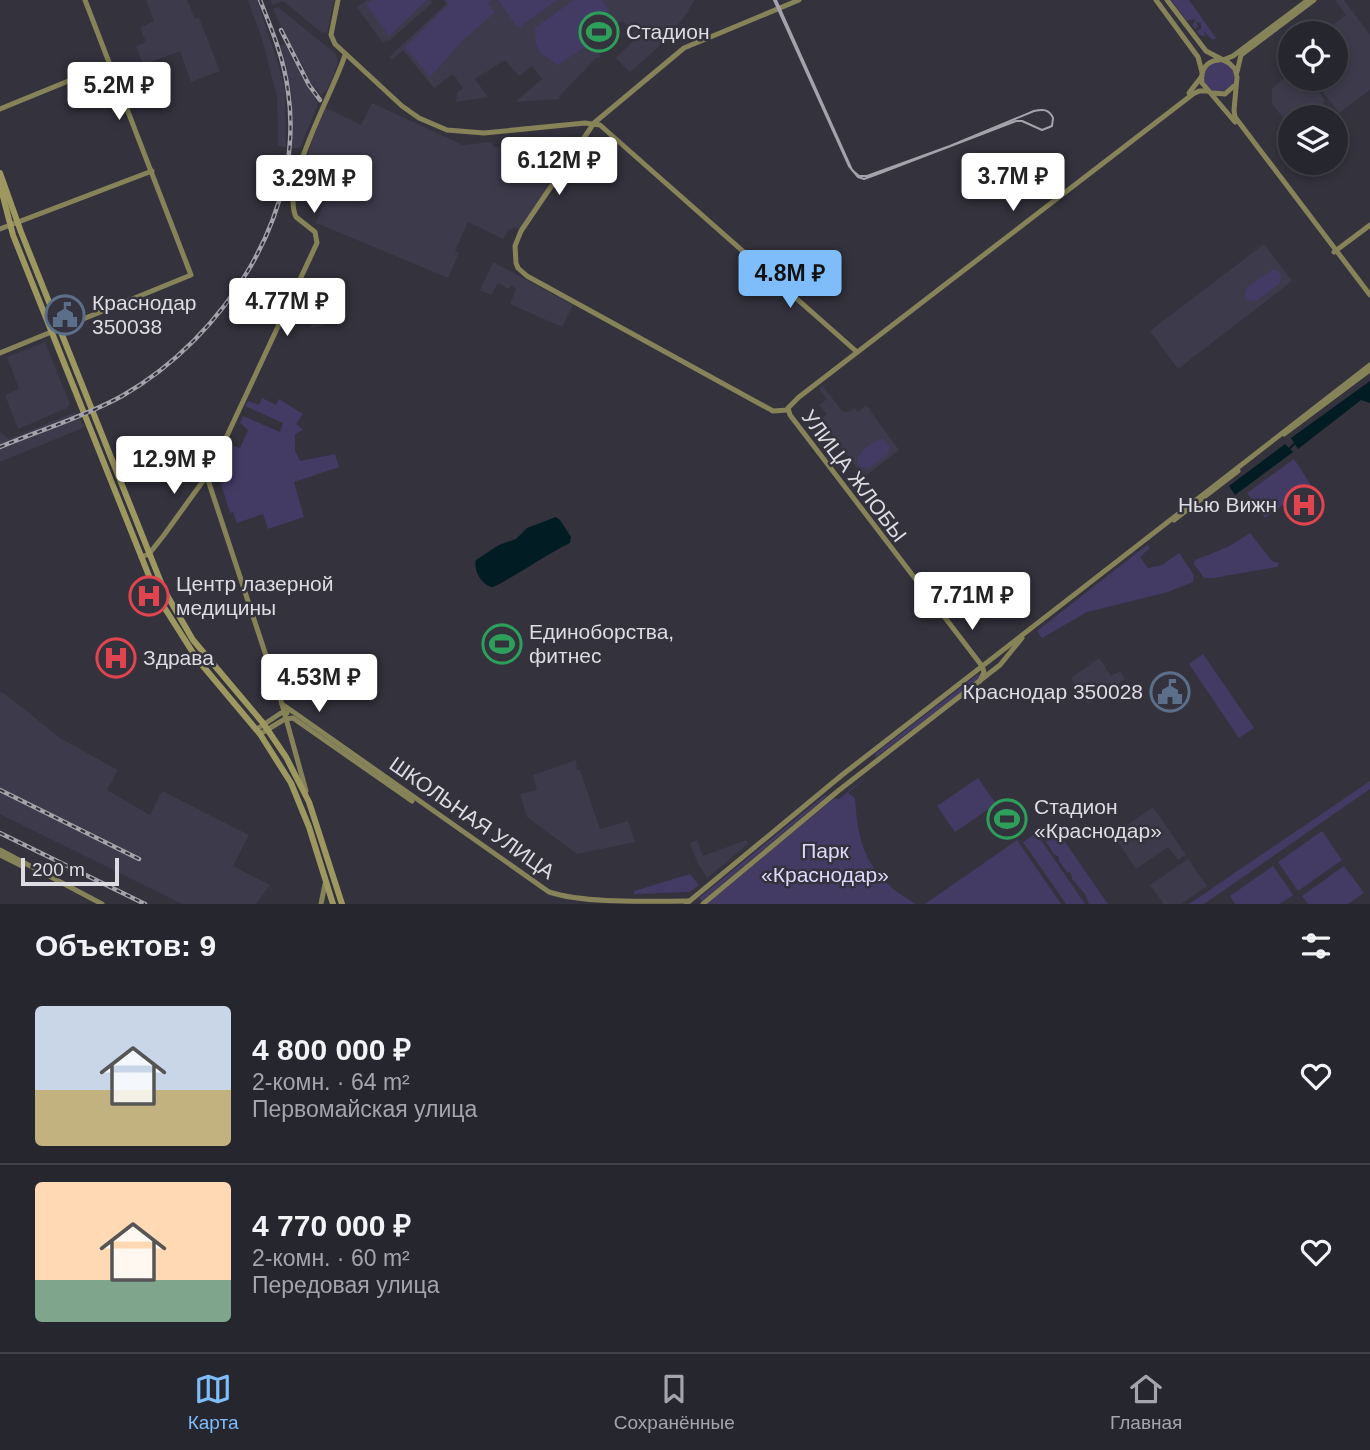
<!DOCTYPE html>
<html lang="ru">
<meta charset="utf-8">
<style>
body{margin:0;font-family:Arial,sans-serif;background:#32323a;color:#f1f3f6;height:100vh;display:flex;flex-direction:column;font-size:26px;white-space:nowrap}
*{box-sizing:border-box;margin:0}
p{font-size:23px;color:#a4a5aa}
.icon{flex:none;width:38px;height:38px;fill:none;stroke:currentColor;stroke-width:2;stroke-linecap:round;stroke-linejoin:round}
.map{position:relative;height:904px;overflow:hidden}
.sheet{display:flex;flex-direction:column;background:#26262e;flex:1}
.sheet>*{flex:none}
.fabs{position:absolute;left:1278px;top:21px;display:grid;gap:14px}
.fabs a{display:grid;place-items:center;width:70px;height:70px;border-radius:50%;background:#26262e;box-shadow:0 4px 10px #0003,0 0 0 2px #42434a;font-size:35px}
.scale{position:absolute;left:21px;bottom:18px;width:98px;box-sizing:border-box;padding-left:7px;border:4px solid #dddce3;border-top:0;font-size:19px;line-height:24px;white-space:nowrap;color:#dddce3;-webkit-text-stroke:5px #33323d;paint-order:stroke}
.price{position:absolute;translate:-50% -60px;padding:0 16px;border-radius:7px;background:#fff;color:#222;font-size:23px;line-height:46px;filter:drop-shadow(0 2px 4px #0008)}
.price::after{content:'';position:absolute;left:50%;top:42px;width:21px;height:16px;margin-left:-10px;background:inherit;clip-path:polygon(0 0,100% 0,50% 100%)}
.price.active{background:#7fbdfa;color:#111}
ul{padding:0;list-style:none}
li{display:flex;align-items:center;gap:21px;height:175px;padding:0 35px}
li+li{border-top:2px solid #42434a}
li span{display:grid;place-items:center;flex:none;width:196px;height:140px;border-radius:7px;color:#555}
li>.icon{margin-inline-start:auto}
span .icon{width:84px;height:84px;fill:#fffc;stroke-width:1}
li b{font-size:30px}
h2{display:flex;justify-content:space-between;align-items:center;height:84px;padding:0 35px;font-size:30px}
.dock{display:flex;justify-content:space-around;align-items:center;height:98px;border-top:2px solid #42434a;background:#26262e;font-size:19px;color:#a4a5aa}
.dock a{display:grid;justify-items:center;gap:4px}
.dock .active{color:#7fbdfa}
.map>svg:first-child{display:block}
.built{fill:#3d3a4b}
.green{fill:#443b64}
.water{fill:#011c22}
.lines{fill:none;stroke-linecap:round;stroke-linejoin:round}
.stream{stroke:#011c22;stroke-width:2}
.secondary{stroke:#868358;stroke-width:5}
.primary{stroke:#9d9860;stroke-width:6}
.tram{stroke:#a4a3ac;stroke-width:2}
.rail-casing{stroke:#a4a3ac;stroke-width:4.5}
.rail{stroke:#33323d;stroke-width:2;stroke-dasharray:5;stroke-linecap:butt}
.labels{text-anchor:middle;stroke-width:5;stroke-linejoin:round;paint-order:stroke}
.poi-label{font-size:21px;fill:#dddce3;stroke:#33323d;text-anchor:start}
.street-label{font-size:21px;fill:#dddce3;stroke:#33323d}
.park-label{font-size:21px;fill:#ded9fc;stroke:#33323d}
</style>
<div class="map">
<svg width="1370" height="904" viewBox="0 0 1370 904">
<rect width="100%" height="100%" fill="#33323d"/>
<!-- built -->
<g class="built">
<polygon points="146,0 187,0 195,19 199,18 220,71 191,82 180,51 143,65 136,46 146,42 140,28 154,21"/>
<polygon points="248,0 257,0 278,63 285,90 286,147 278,146 277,97 262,39"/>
<polygon points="271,0 334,0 327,33 321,32 283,1 272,5"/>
<polygon points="367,0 431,0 432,3 389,41 386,40 383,43 357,7"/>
<polygon points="443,0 694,0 687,13 662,44 630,72 616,58 632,42 635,38 632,34 635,31 621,21 592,43 601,57 596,58 559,97 560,99 515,102 542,79 532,66 519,76 505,60 475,79 488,97 456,102 457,93 463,88 453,74 434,88 403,50 392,60 389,57 446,4"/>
<polygon points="1335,0 1344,0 1370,35 1370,90 1339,113 1313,79 1335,79 1335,33 1322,33 1346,15"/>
<polygon points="278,7 337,55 337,66 327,90 321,95 312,84 278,20 273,9"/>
<polygon points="285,44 318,104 300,148 292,148 292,98 280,45"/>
<polygon points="1290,74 1290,79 1311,79 1325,101 1318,108 1319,114 1314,117 1290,117 1290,126 1272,104 1272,88"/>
<polygon points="372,103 463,145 491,142 494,147 538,143 540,138 558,136 571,142 566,149 572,154 521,230 516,227 508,231 503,239 468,222 455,251 459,253 448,278 316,223 326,197 299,186 312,140 326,108 361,125"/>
<polygon points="1264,244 1292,281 1178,369 1150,331"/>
<polygon points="493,262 573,305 562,327 510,304 516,289 511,285 509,289 498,283 491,295 480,290"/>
<polygon points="333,278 344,283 341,288 344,290 334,312 330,311 323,326 312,328 310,327"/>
<polygon points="45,342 70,404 67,408 18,429 5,395 19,389 7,357"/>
<polygon points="823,386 842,411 849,412 854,408 858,412 866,405 899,450 864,477 820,420 827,414 819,405 827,399 819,389"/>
<polygon points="75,412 85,427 0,462 0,432 9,439"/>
<polygon points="1099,658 1111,676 1120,671 1125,679 1088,704 1071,678"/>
<polygon points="0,692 5,694 60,738 118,770 107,790 150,815 162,791 249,835 233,866 270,885 256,904 182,904 0,814"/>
<polygon points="576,760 577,770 580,770 600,829 628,821 635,842 577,854 527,817 520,794 537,790 533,775"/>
<polygon points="1153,807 1186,855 1178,860 1168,847 1136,869 1113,835"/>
<polygon points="697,840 703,856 746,840 748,844 707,878 697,862 690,843"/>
<polygon points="1188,859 1207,886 1181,904 1164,904 1150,885"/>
</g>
<!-- green -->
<g class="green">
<polygon points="373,0 427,0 389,36 366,4"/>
<polygon points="446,0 491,0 488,3 495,12 461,42 430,77 405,47 449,4"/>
<polygon points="498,0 557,0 518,28"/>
<path d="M574,0h27c28,26 -24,51 -43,65l-18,-12 -4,-9 -1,-16z"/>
<polygon points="1171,0 1189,0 1216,38 1213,40 1203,31 1206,37 1200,35 1196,31 1201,29 1201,23 1196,22 1198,26 1195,29 1192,25 1195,21 1194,19 1187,21"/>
<circle cx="1219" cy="77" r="15"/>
<polygon points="1274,269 1281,274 1280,283 1256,301 1247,300 1244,294 1247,287"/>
<polygon points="262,398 276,405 279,399 303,414 296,424 303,430 295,434 295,451 300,461 335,454 339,467 294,482 304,517 268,529 263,514 237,523 233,512 230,513 218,474 230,445 240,448 248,430 240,423 243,416 280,432 283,423 245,406 248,401 259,405"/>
<path d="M883,439l7,7 -2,8 -18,14 -10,-1 -3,-6c2,-10 16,-21 26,-22z"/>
<polygon points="1294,459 1311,485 1265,518 1247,493"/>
<polygon points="1250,533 1272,561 1279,563 1277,567 1213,578 1204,578 1194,564 1195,560 1228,547"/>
<polygon points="1147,545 1150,548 1140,557 1148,568 1162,565 1179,553 1194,575 1193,582 1168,592 1087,612 1042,638 1037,631"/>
<polygon points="1203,654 1254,728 1239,738 1189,664"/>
<polygon points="978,674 981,677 876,757 875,754"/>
<path d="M871,773l-23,20 7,5c3,52 15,80 61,106h-209l127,-106 5,1z"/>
<polygon points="978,778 996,804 955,832 937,806"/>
<polygon points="1370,781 1370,789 1204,904 1189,904"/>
<polygon points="825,795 827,796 702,901 699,898"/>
<polygon points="1048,828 1055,828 1058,832 1108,904 1089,904 1085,894 1072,879 1071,873 1067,872 1059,861 1059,857 1054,854 1046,842"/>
<polygon points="1041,830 1043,830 1042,835 1039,837 1085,904 1066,904 1023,842"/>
<polygon points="1322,831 1342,860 1298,891 1278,862"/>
<polygon points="1017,840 1061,904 925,904"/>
<polygon points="1273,866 1293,895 1280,904 1235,904 1230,896"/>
<polygon points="1344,866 1364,893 1348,904 1308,904 1302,896"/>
<polygon points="690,874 699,885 690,892 634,894 634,891"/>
</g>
<!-- water -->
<g class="water">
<polygon points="1370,381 1370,403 1361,400 1298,449 1291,438"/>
<polygon points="1285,444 1293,452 1235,495 1229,486"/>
<path d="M556,517l4,3 11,17 -1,6c-27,13 -50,31 -77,44 -11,-1 -20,-17 -17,-27l23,-15 17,-6 11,-11z"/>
</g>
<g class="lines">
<!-- stream -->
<polyline class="stream" points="1290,448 1294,444"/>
<!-- secondary -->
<g class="secondary">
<polyline points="338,0 331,35 335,44 402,106 419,118 447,130 484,133 585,123 600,125 857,352"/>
<polyline points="1156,0 1198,57 1202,72"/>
<polyline points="1167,0 1206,51 1229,63 1235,69 1237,77 1234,110 1235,117 1370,295"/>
<path d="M1219,60c-13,1 -19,10 -17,23l33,39"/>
<polyline points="1223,60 1233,56 1308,0"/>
<polyline points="1237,72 1241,55 1314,0"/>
<polyline points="1189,93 1202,76"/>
<polyline points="1212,93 1225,94 1234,86"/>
<polyline points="0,109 110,64"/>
<polyline points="0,229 152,171"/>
<polyline points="1334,252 1370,225"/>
<polyline points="0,353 191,275 85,0"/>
<polyline points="788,410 773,411 527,276 518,268 516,263 515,246 521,231 594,123 684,48 799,0"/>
<polyline points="1284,434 1370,370"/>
<polyline points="207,477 282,704 306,791"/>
<polyline points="1174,520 1238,471"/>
<path d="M141,557l8,-3 15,-19 47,-65 106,-227 -2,-11 -19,-15c-16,-34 38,-126 49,-162"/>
<polyline points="980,681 984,672 982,666 790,415 788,408 799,397 1193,94 1199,91 1208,91"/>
<path d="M282,704l267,188c37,12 100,9 140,9"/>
<polyline points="257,729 281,713 287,713"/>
<polyline points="260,734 285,719 293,718 412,801"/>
<polyline points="0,850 102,904"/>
<polyline points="0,855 22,866"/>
<polyline points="321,904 325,884"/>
<polyline points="686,904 842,775 1370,365"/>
<polyline points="703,904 838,791 1000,665 1022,638"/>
</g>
<!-- primary -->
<g class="primary">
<polyline points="0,173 21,232 164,590 193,640 263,723 286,757 309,802 342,904"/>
<polyline points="0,185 13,235 157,596 197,659 260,734 291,783 309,827 333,904"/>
</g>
<!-- tram -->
<path class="tram" d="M774,0l75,166 9,11 6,2 11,-4 141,-54h6l20,9 10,-4 1,-8c-4,-9 -10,-9 -19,-7l-84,35 -83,30h-8l-7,-6 -76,-170"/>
<!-- rail casing -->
<g class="rail-casing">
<g id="rail">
<polyline points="281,30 309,85 320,100"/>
<path d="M0,447c40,-17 84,-30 122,-51 103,-59 184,-184 166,-305 -4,-32 -16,-61 -28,-91"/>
<polyline points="0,790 139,859"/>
<polyline points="0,833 145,904"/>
</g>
</g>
<!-- rail -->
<use href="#rail" class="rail"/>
</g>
<!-- icons -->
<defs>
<g id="stadium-ring" transform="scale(2.0125)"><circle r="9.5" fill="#33323d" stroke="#2e9e5b" stroke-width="1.5"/><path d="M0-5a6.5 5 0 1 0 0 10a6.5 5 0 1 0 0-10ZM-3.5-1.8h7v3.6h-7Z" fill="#2e9e5b"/></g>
<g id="civic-ring" transform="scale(2.0125)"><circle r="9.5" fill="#33323d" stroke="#5c6f8a" stroke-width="1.5"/><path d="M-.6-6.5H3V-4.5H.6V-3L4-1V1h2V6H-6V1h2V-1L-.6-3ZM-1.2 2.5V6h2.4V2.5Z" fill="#5c6f8a"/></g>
<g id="hospital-ring" transform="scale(2.0125)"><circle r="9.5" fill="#33323d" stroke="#e0444e" stroke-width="1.5"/><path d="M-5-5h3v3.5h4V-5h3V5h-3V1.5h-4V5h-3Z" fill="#e0444e"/></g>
</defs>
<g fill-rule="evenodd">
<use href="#stadium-ring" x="599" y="32"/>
<use href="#civic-ring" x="65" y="315"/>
<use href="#hospital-ring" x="1304" y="505"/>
<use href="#hospital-ring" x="149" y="596"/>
<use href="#stadium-ring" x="502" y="644"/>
<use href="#hospital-ring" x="116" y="658"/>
<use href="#civic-ring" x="1170" y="692"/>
<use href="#stadium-ring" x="1007" y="819"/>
</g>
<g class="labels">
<!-- poi labels -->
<g class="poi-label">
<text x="626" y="39">Стадион</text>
<text x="92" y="310">Краснодар<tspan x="92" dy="24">350038</tspan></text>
<text x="1277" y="512" text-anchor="end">Нью Вижн</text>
<text x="176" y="591">Центр лазерной<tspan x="176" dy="24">медицины</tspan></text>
<text x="529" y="639">Единоборства,<tspan x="529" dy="24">фитнес</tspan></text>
<text x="143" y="665">Здрава</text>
<text x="1143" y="699" text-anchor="end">Краснодар 350028</text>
<text x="1034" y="814">Стадион<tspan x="1034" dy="24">«Краснодар»</tspan></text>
</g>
<!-- street labels -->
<g class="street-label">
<text transform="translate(854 476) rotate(53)" y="7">УЛИЦА ЖЛОБЫ</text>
<text transform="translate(472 818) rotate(35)" y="7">ШКОЛЬНАЯ УЛИЦА</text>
</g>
<!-- park labels -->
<g class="park-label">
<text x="825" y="858">Парк<tspan x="825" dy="24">«Краснодар»</tspan></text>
</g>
</g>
</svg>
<div class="fabs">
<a><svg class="icon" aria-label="locate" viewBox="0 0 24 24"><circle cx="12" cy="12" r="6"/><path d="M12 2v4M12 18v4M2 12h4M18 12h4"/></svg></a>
<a><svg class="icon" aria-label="layers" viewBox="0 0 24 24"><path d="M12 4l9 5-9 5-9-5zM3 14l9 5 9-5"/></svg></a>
</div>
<div class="scale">200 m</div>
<b class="price" style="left:119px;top:122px">5.2M ₽</b>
<b class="price" style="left:559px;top:197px">6.12M ₽</b>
<b class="price" style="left:1013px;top:213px">3.7M ₽</b>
<b class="price" style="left:314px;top:215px">3.29M ₽</b>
<b class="price active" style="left:790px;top:310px">4.8M ₽</b>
<b class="price" style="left:287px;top:338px">4.77M ₽</b>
<b class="price" style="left:174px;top:496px">12.9M ₽</b>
<b class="price" style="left:972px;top:632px">7.71M ₽</b>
<b class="price" style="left:319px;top:714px">4.53M ₽</b>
</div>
<section class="sheet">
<h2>Объектов: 9<svg class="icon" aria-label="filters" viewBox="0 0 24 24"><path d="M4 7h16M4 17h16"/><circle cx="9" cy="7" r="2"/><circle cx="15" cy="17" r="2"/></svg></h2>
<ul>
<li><span style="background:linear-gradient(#c9d6e8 60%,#c2b280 0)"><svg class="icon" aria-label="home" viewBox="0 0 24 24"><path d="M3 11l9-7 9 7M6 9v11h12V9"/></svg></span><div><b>4 800 000 ₽</b><p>2-комн. · 64 m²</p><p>Первомайская улица</p></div><svg class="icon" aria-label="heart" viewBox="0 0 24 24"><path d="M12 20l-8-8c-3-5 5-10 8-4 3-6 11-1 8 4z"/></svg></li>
<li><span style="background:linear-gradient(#ffd9b3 70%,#7fa58c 0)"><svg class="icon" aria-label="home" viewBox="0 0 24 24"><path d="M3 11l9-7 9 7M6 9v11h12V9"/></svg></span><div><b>4 770 000 ₽</b><p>2-комн. · 60 m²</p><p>Передовая улица</p></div><svg class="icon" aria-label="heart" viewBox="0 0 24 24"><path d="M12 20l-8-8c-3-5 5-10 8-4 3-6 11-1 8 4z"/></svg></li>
</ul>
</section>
<nav class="dock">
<a class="active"><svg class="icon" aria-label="map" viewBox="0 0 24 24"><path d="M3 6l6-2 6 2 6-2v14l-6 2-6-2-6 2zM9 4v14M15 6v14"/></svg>Карта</a>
<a><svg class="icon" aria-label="saved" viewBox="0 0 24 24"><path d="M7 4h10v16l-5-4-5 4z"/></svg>Сохранённые</a>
<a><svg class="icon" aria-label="home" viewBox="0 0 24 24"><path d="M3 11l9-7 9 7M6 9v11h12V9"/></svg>Главная</a>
</nav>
